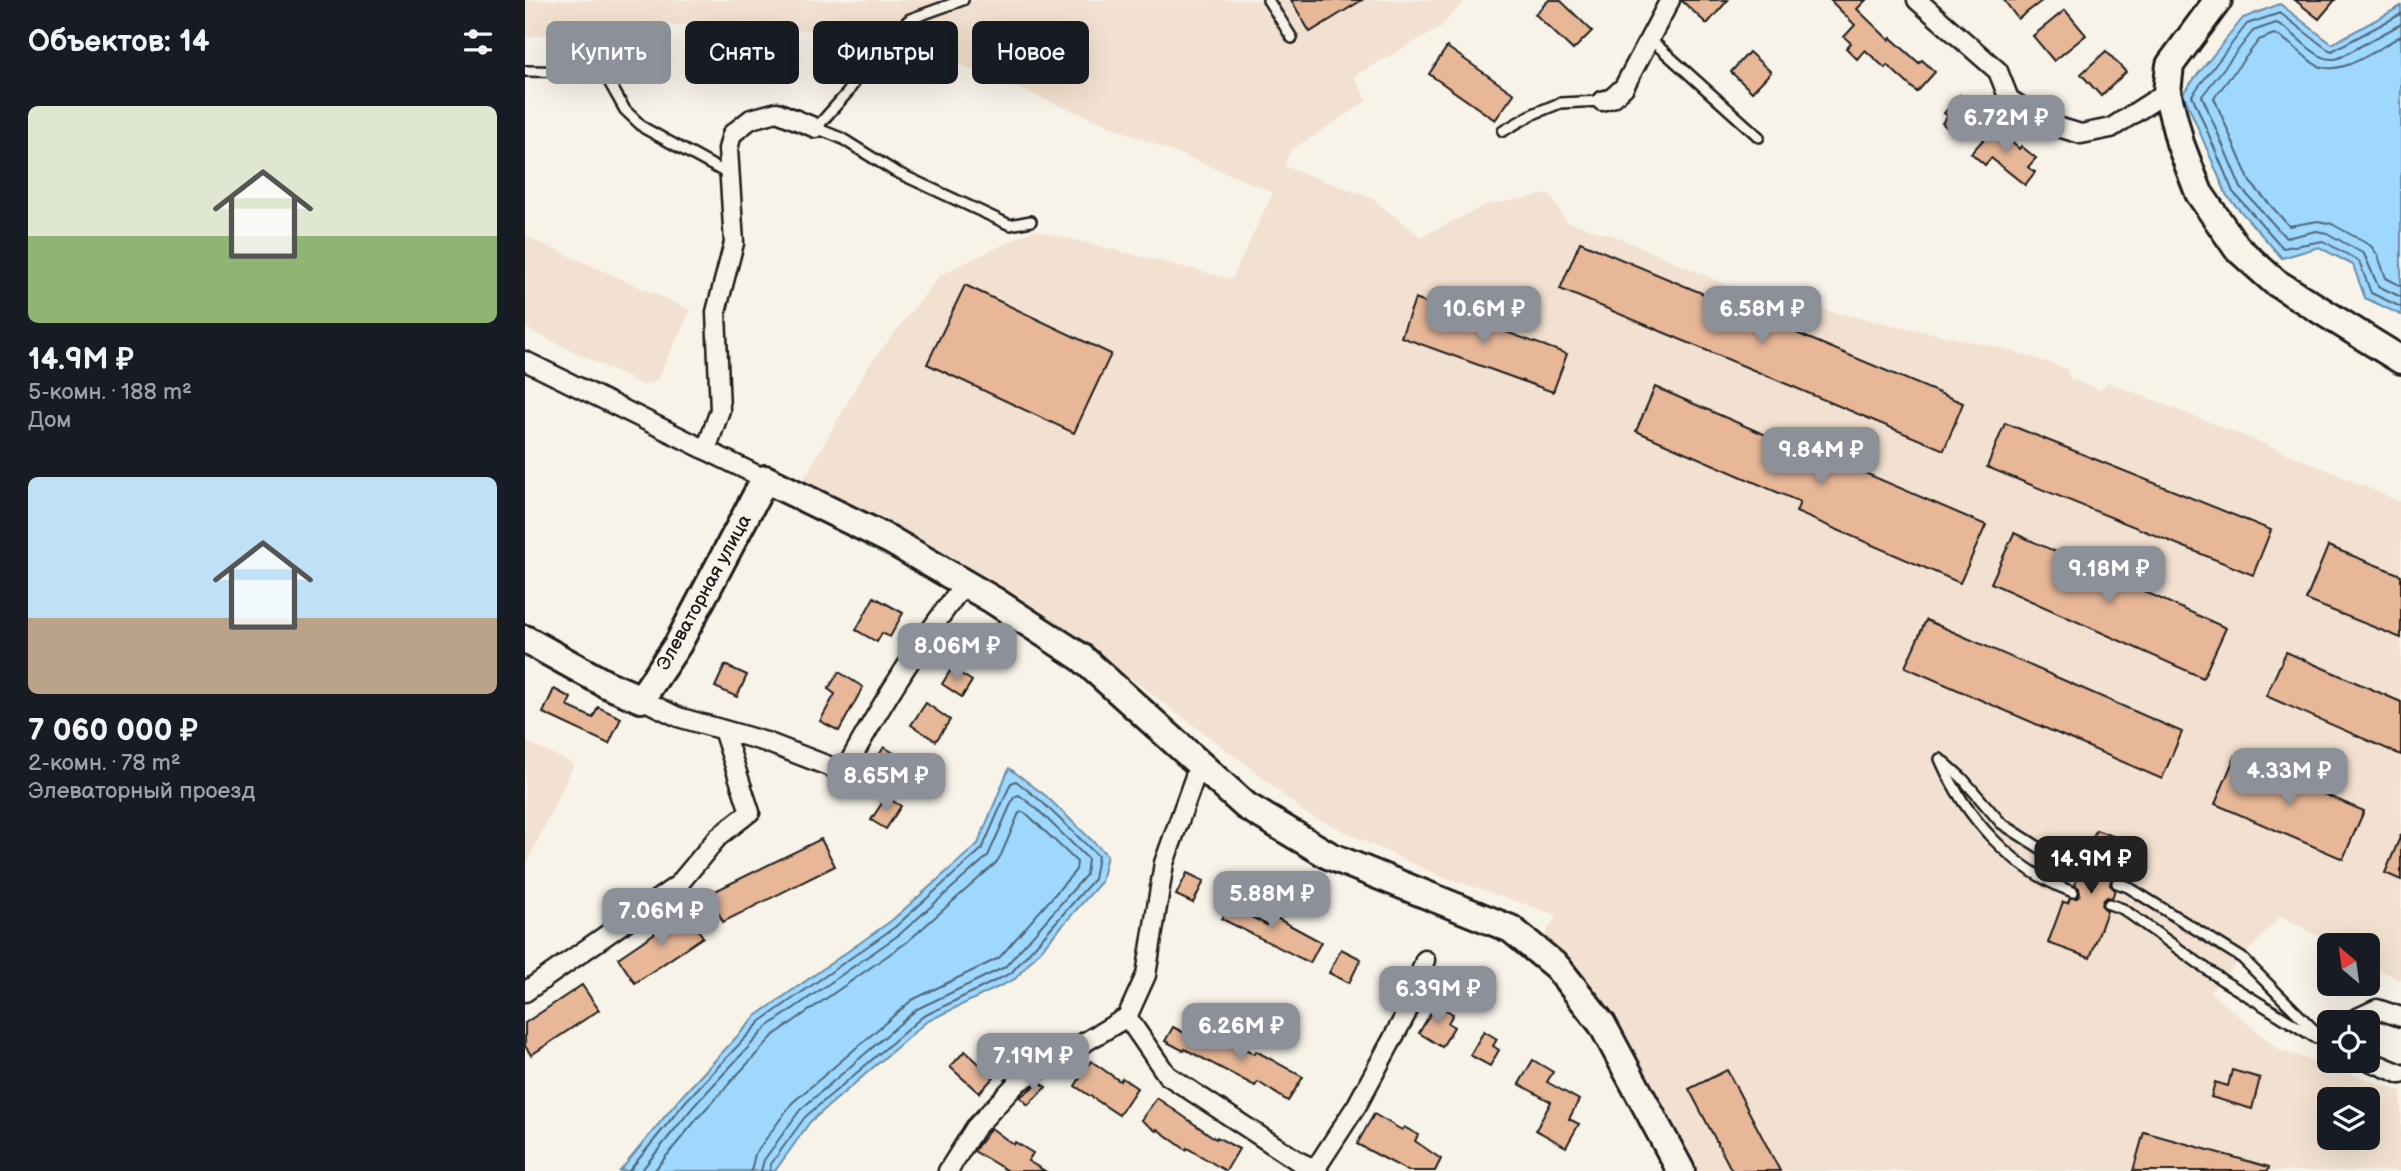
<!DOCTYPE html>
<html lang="ru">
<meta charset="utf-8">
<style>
body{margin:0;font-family:"Balsamiq Sans",sans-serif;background:#20242c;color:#f1f3f6;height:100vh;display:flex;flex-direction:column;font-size:26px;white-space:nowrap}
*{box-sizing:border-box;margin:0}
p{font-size:23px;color:#9ea1a6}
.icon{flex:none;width:38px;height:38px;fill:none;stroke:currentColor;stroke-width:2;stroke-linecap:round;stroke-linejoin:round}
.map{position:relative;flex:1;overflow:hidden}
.details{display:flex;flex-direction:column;background:#171b24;width:525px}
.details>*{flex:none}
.banner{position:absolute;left:21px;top:21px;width:665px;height:63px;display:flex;gap:14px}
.needle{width:46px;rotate:331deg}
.fabs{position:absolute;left:1792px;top:933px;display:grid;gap:14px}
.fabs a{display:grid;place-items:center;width:63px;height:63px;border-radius:10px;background:#171b24;box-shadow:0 7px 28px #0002;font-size:35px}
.price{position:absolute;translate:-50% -60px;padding:0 16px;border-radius:14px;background:#8c9099;color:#fff;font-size:23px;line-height:46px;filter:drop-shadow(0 2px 4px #0008)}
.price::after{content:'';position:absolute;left:50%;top:42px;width:21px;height:16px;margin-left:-10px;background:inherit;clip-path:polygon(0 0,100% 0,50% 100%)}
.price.current{background:#222;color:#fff}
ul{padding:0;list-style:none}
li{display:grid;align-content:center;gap:14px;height:371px;padding:0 28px}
li span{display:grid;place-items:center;height:217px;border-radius:10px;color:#555}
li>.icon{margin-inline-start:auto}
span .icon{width:126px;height:126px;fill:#fffc;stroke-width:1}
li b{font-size:30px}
h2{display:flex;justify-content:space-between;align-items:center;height:84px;padding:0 28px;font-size:30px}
.pill{padding:0 24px;border-radius:10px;background:#171b24;box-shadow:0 7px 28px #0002;font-size:24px;line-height:63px}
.pill.current{background:#8c9099;color:#fff}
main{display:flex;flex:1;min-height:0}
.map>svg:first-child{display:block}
.built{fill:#f2e1d0;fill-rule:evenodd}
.water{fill:#9fd8ff;stroke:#6b8da4;stroke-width:2}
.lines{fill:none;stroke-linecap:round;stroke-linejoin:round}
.shore{stroke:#506777;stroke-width:2}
.building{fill:#e7b798;stroke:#1c1c1c;stroke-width:2}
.lane-casing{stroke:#1c1c1c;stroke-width:14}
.street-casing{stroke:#1c1c1c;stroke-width:23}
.secondary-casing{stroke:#1c1c1c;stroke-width:32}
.lane{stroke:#f7f3e8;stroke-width:9}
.street{stroke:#f7f3e8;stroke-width:18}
.secondary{stroke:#f7f3e8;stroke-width:26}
.labels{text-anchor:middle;stroke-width:5;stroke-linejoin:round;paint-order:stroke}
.street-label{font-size:19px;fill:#1c1c1c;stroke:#f7f3e8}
</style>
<main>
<section class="details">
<h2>Объектов: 14<svg class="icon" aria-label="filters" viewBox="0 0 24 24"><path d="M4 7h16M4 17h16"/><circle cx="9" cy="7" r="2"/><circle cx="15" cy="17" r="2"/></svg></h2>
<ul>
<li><span style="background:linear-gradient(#dfe7d0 60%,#8fb573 0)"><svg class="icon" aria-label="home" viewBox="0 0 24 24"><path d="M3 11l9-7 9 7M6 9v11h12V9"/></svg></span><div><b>14.9M ₽</b><p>5-комн. · 188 m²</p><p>Дом</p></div></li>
<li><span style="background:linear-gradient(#bfe0f5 65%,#b9a48a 0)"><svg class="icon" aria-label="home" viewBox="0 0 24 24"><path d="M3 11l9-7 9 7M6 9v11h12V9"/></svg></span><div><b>7 060 000 ₽</b><p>2-комн. · 78 m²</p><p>Элеваторный проезд</p></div></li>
</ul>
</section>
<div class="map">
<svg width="1876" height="1171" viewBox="0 0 1876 1171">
<rect width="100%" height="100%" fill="#f7f3e8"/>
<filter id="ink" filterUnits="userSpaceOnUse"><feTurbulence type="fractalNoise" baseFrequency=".0143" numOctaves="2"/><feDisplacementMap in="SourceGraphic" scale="14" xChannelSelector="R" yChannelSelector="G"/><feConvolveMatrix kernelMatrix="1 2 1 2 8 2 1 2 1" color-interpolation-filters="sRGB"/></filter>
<g filter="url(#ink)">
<!-- built -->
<g class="built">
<path d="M0,0h940l-24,27 -87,49 13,25 -77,50 -6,15 87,32 50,39 65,-32 63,-11 18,28 53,16 125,55 260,56 60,19 6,11 30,11 7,-8 196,78 97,42v479l-33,-18v-18h-33l-54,-29 -71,76 69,58 122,41v80h-708l-64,-122 -84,-114 12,-20 -122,-41 -130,-61 -57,-47 -166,-124 -121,-79 -161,-77 67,-118 73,-93 94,-45 198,49 41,-87 -345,-140 -58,-12 -120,-17 -133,4 -92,10zM1804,1099h39v39h-39z"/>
<polygon points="0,236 166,310 131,381 118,385 0,328"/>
<polygon points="0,741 49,764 0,867"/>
</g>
<!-- water -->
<g class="water">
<polygon points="1755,4 1807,44 1876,6 1876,315 1840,298 1828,265 1794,247 1757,258 1702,196 1658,93 1718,18"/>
<polygon points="484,768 521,796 582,855 576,882 490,979 401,1022 285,1122 250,1171 95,1171 156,1097 231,1016 366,921 453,844"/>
</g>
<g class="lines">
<!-- shore -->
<g class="shore">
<polyline points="1876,14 1807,51 1802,49 1755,13 1722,24 1667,95 1708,192 1758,248 1798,241 1834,261 1846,293 1876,307"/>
<path d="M1876,24l-62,34c-24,7 -43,-28 -63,-35l-23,8 -51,65 39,92 45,50 30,-7 11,2 37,21 14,32 23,11"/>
<path d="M1876,36c-23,12 -63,45 -88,27 -12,-9 -25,-24 -39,-29l-15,6 -45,58 36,84 39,44 29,-5 14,3 39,22 7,10 8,22 15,8"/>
<polyline points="104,1171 161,1101 236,1021 370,927 457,849 486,783 491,781 516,801 573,856 569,879 486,973 397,1017 280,1117 246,1164 245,1171"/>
<polyline points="116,1171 168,1107 242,1027 375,934 463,856 489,797 494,795 511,808 563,859 561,875 480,967 392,1009 275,1110 239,1160 236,1171"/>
<polyline points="129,1171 176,1114 249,1035 382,942 471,863 476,855 494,813 498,812 503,815 552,862 551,870 474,958 387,1000 267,1103 230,1154 226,1171"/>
</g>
</g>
<!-- building -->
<g class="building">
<polygon points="766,0 837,0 785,32"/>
<polygon points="1024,0 1035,0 1067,31 1048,50 1010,14"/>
<polygon points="1156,0 1203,0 1182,24"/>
<polygon points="1305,0 1341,0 1332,9 1364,40 1366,38 1394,63 1397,60 1410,72 1392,92 1362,65 1360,68 1340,50 1332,59 1321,48 1326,43 1319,37 1330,25"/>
<polygon points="1479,0 1518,0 1493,19"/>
<polygon points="1770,0 1810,0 1794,19"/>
<polygon points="1540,10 1561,35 1529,61 1508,36"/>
<polygon points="922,47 989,94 970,120 904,74"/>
<polygon points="1581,51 1601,72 1576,96 1556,74"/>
<polygon points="1224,52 1246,72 1227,92 1206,72"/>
<polygon points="1435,95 1451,109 1428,133 1417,123 1423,116 1419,113"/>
<polygon points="1470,127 1494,149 1496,146 1511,158 1503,167 1510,172 1500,185 1466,158 1460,165 1446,153"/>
<polygon points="1055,242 1438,403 1419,450 1035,289"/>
<polygon points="440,285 586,354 549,433 402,364"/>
<polygon points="890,299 1042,354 1028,392 876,337"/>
<polygon points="1130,387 1294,458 1296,454 1461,525 1435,583 1271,512 1275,502 1111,431"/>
<polygon points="1480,423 1746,530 1728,575 1462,467"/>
<polygon points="1489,533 1701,628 1678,678 1466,583"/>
<polygon points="1803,546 1876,575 1876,638 1781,600"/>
<polygon points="349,597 378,613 365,637 357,633 352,642 331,630"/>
<polygon points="1401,620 1657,732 1637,779 1380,667"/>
<polygon points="1761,652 1876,702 1876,755 1741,696"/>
<polygon points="200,665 222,675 212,697 190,687"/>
<polygon points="427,668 447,681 437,697 417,684"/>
<polygon points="314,672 338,687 314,731 295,721 310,694 303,689"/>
<polygon points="29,689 46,698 42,706 68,718 73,707 96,718 84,744 18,713"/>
<polygon points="401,703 425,720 411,741 386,725"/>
<polygon points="359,747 382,761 372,777 349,763"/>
<polygon points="1710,756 1839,811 1818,859 1690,804"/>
<polygon points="361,797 376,806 361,829 346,820"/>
<polygon points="1571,830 1607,843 1595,877 1590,876 1586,880 1585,885 1590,890 1587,898 1582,897 1578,901 1577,906 1582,911 1565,958 1523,943 1538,902 1543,903 1545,898 1552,898 1555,894 1554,888 1550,885 1553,876 1560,876 1563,872 1562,866 1558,863"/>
<polygon points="1876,835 1876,880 1860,873"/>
<polygon points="296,839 310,866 198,922 184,894"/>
<polygon points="662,873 679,881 668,903 651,895"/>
<polygon points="709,895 724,903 719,913 742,925 746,915 796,942 785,963 697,919"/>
<polygon points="161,912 178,937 110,983 93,958"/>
<polygon points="816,949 836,959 824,983 804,973"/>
<polygon points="57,985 74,1010 6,1055 0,1046 0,1023"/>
<polygon points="911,1004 928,1014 923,1023 929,1027 917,1047 894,1033"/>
<polygon points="648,1027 686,1047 693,1035 730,1054 731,1051 778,1077 763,1101 733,1082 730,1086 660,1049 659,1051 640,1041"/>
<polygon points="959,1031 972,1039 968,1046 974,1050 965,1066 945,1055"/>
<polygon points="440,1051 469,1077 454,1093 425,1067"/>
<polygon points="1008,1060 1028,1072 1022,1082 1054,1100 1044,1119 1054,1124 1041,1147 1011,1130 1026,1102 994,1084"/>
<polygon points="566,1061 595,1081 597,1078 612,1088 594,1115 550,1086"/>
<polygon points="1202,1070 1255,1171 1207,1171 1164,1089"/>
<polygon points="1707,1070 1735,1078 1727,1109 1686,1097 1690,1082 1703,1086"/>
<polygon points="515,1082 521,1087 503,1105 495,1097"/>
<polygon points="632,1098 691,1139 692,1137 714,1149 701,1171 662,1148 661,1150 632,1129 631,1131 616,1120"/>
<polygon points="849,1114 877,1130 879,1127 893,1135 890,1141 916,1159 910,1171 883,1171 832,1144"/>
<polygon points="466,1128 489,1145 490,1142 508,1153 503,1161 520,1171 483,1171 449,1151"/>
<polygon points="1619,1132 1744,1167 1743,1171 1608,1171"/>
</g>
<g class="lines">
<!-- lane casing -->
<g class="lane-casing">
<g id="lane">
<polyline points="438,0 385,19 358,43 346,56 323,92 291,128 316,138 369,171 485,225 506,221"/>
<polyline points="743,0 767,38"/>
<polyline points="1125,39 1234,137"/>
<polyline points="0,71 70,72 83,80 100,110 119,128 203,174"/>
<polyline points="978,131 1008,114 1035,103 1077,101"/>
<path d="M1415,759c25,58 72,111 133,133"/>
<polyline points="1419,762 1437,778 1476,823 1540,864 1556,870"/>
<polyline points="1592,883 1603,887 1717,958 1804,1045"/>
<polyline points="1584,904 1598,909 1697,980 1791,1038"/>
</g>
</g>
<!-- street casing -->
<g class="street-casing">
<g id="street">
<polyline points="1392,0 1473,71 1484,99 1523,124 1556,134 1586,128 1642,92"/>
<polyline points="1077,101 1087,98 1099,87 1145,0"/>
<polyline points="0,361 240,479"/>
<polyline points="181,450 195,410 191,312 209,243 203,149 207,134 226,119 252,112 291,128"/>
<path d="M116,699l37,18 88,25 78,30c36,-66 75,-129 121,-189"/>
<polyline points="0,992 153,885 193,837 225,812 198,730"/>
<polyline points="602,1017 642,1075 773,1161 793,1171"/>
<polyline points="1824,1022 1852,1009 1876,1017"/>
<polyline points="1842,1060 1876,1074"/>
<polyline points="423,1171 450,1128 493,1082 602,1017 621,975 639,863 674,765"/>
<polyline points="789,1171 832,1105 881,1014 900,960"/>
</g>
</g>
<!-- secondary casing -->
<g class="secondary-casing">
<g id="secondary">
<polyline points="1693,0 1645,65 1642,92 1655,143 1674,193 1712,248 1750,282 1876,360"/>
<polyline points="0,639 81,684 116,699 153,644 240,479 365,540 468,600 557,658 721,806 805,856 986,929 1032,967 1077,1024 1156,1171"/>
</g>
</g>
<!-- lane -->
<use href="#lane" class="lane"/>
<!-- street -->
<use href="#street" class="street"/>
<!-- secondary -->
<use href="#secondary" class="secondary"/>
</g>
</g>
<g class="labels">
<!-- street labels -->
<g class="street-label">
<text transform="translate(178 592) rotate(-61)" y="7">Элеваторная улица</text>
</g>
</g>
</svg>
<div class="fabs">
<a><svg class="needle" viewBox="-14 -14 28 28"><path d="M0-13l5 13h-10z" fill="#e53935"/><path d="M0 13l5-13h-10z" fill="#9ea1a6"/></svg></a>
<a><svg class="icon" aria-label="locate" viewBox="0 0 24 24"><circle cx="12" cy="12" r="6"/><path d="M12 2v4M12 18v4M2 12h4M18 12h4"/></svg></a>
<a><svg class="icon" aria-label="layers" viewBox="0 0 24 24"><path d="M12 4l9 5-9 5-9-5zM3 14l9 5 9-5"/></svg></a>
</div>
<b class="price" style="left:1481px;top:155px">6.72M ₽</b>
<b class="price" style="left:959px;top:346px">10.6M ₽</b>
<b class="price" style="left:1237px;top:346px">6.58M ₽</b>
<b class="price" style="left:1296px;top:487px">9.84M ₽</b>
<b class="price" style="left:1584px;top:606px">9.18M ₽</b>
<b class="price" style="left:432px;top:683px">8.06M ₽</b>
<b class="price" style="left:1764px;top:808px">4.33M ₽</b>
<b class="price" style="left:361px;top:813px">8.65M ₽</b>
<b class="price current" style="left:1566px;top:896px">14.9M ₽</b>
<b class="price" style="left:747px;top:931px">5.88M ₽</b>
<b class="price" style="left:136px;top:948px">7.06M ₽</b>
<b class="price" style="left:913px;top:1026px">6.39M ₽</b>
<b class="price" style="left:716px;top:1063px">6.26M ₽</b>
<b class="price" style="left:508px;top:1093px">7.19M ₽</b>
<div class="banner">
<a class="pill current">Купить</a>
<a class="pill">Снять</a>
<a class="pill">Фильтры</a>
<a class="pill">Новое</a>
</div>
</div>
</main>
